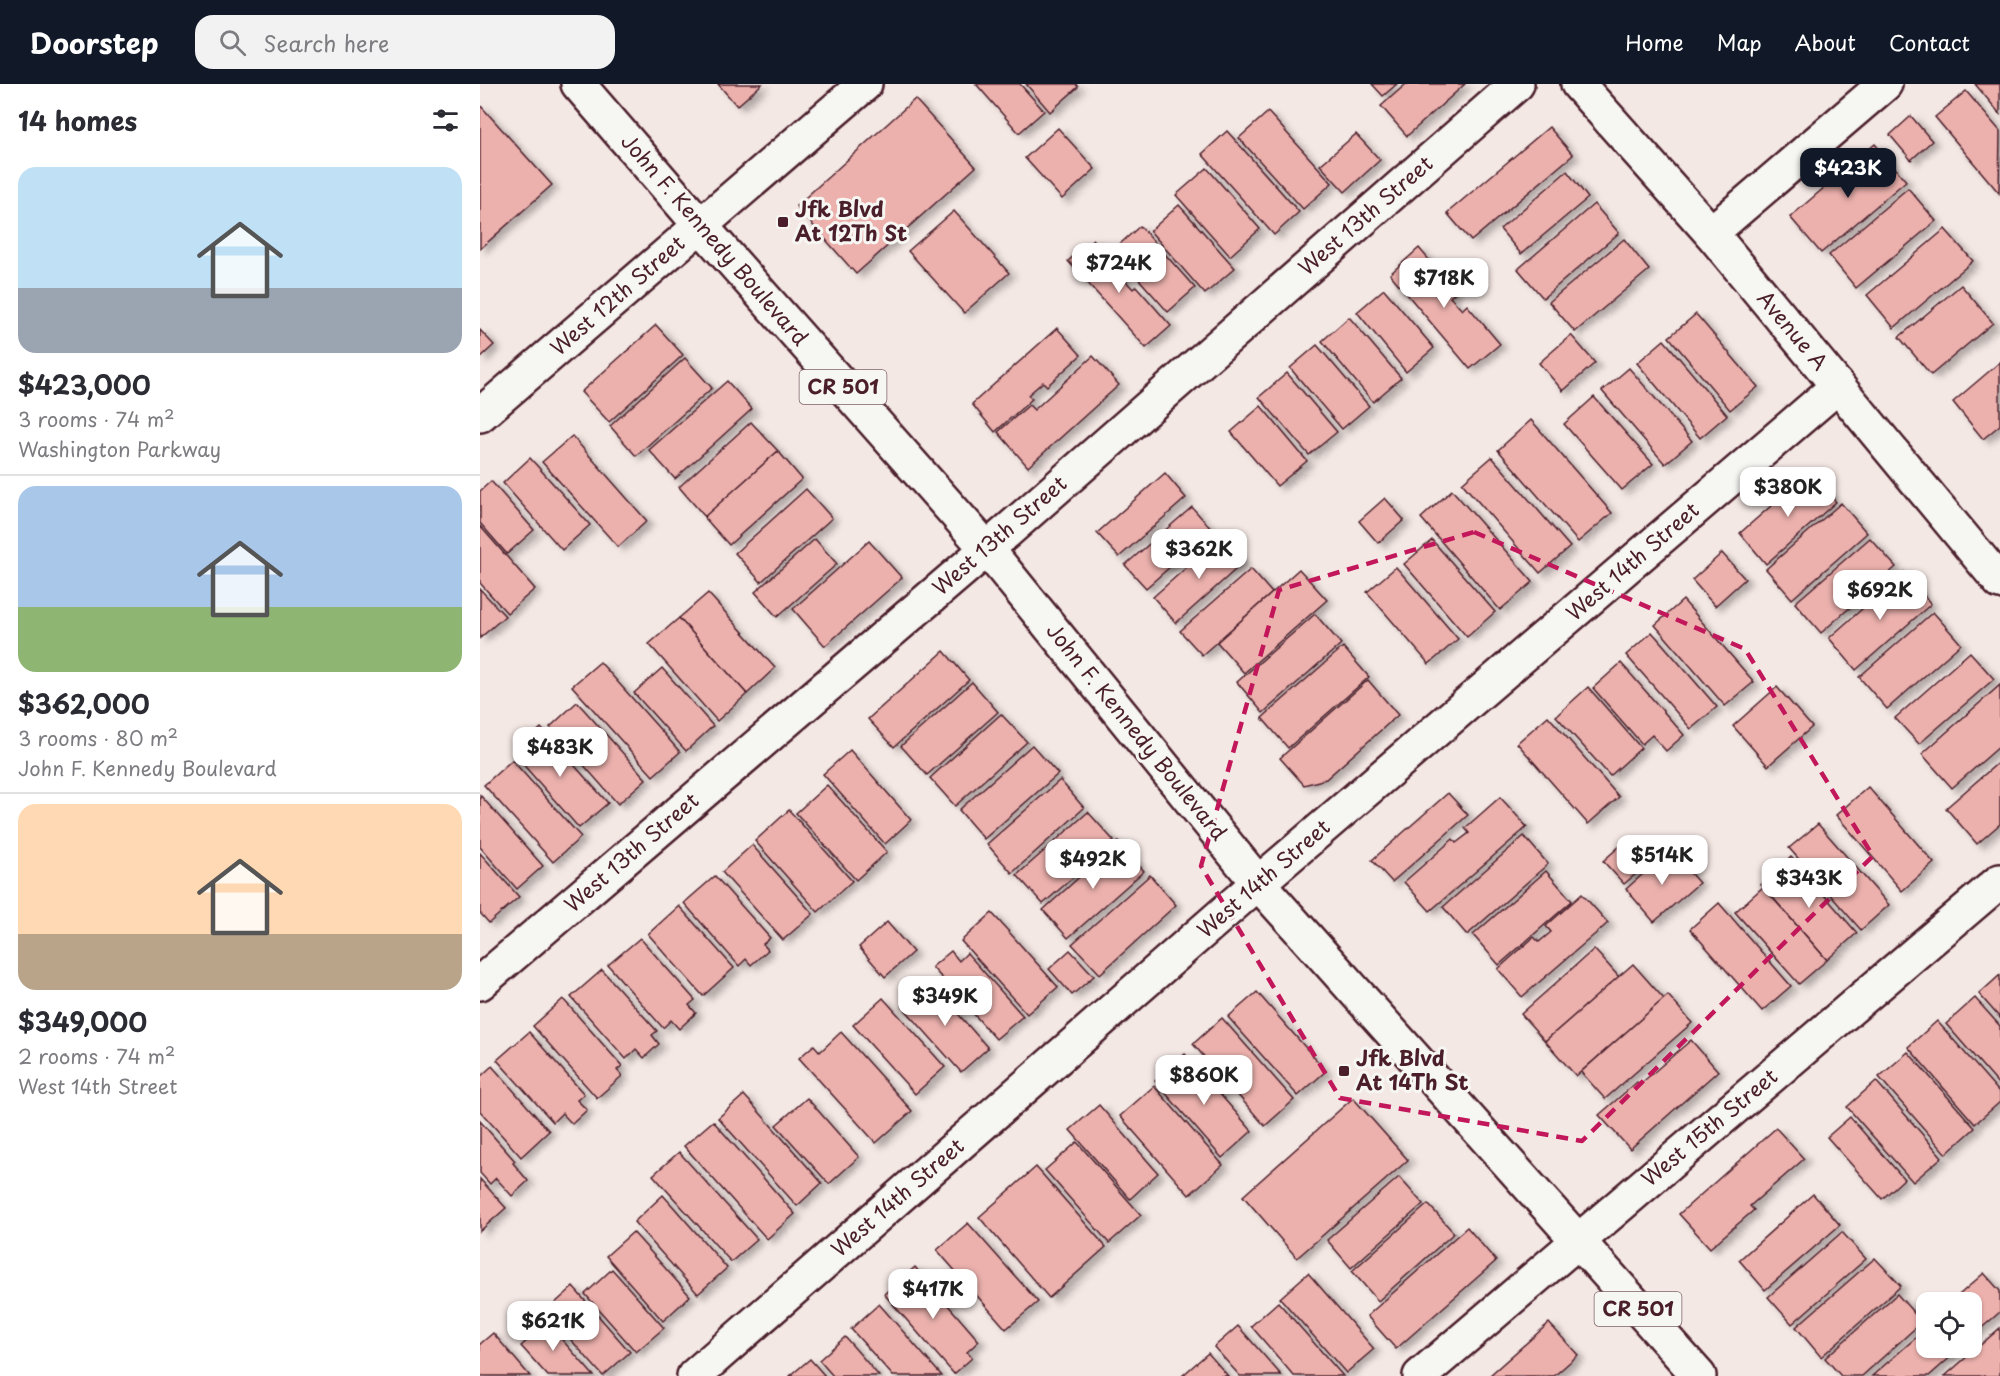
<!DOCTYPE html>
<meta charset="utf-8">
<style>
body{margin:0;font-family:"Playpen Sans",sans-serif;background:#f2f2f3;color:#2b2b33;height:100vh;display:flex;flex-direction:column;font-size:22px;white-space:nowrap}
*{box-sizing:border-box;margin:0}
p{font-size:20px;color:#7c7c81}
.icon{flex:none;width:33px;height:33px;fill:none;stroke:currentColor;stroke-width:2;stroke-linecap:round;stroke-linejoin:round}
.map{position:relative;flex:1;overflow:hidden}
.sheet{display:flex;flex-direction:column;background:#fff;width:480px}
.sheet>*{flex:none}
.fabs{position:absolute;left:1436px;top:1208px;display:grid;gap:12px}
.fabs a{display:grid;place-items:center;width:66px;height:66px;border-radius:12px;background:#fff;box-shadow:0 2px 4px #0004;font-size:30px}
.price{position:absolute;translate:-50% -51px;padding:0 14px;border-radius:12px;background:#fff;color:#222;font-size:20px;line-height:39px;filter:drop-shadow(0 2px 3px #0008)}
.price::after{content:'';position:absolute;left:50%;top:36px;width:18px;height:14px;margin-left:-9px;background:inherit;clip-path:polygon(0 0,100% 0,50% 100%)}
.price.selected{background:#111827;color:#fff}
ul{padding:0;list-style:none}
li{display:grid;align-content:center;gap:12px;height:318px;padding:0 18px}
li+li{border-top:2px solid #e1e1e2}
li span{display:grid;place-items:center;height:186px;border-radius:18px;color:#555}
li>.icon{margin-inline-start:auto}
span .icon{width:108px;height:108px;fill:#fffc;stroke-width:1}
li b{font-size:26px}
h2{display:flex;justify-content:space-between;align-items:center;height:72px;padding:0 18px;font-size:26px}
header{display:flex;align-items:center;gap:36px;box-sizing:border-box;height:84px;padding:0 30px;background:#111827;color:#fff}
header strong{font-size:28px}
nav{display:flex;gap:33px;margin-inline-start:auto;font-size:21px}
.search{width:420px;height:54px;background:#f2f2f3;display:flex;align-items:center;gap:15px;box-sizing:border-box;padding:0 21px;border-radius:18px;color:#7c7c81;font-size:22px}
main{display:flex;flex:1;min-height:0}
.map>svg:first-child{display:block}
.building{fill:#ecb1ad;stroke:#4a1f2b;stroke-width:1.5;filter:url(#shadow)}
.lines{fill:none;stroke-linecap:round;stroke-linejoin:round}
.minor-casing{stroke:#4a1f2b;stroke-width:38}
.major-casing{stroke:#4a1f2b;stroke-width:38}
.minor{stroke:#f6f6f2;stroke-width:33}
.major{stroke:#f6f6f2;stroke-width:33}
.marked{fill:none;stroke:#c2185b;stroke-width:4.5;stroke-dasharray:12 8;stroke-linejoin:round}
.poi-dot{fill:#4a1f2b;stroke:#f6f6f2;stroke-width:2}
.labels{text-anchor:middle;stroke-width:6;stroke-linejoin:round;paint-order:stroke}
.shield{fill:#f6f6f2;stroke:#7e6067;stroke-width:1.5}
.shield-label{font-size:20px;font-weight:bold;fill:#4a1f2b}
.poi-label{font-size:21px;font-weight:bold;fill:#4a1f2b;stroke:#f6f6f2;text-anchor:start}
.street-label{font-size:21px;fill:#4a1f2b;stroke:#f6f6f2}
</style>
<header>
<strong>Doorstep</strong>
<div class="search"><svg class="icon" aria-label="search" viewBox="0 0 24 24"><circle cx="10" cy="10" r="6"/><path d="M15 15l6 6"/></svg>Search here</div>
<nav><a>Home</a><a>Map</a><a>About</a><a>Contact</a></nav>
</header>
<main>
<section class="sheet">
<h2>14 homes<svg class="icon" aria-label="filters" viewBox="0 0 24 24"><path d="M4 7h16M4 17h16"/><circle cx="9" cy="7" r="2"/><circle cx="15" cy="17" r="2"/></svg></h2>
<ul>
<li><span style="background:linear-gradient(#bfe0f5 65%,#9aa5b1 0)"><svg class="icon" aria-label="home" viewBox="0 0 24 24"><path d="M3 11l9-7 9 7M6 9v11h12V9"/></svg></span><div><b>$423,000</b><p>3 rooms · 74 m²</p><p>Washington Parkway</p></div></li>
<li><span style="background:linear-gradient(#a9c7e8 65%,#8fb573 0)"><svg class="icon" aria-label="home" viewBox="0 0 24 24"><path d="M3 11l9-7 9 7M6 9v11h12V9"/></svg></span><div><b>$362,000</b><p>3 rooms · 80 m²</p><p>John F. Kennedy Boulevard</p></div></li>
<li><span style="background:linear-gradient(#ffd9b3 70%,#b9a48a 0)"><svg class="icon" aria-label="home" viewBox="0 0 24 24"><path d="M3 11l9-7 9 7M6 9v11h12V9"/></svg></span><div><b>$349,000</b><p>2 rooms · 74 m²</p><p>West 14th Street</p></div></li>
</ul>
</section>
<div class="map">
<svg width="1520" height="1292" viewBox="0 0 1520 1292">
<defs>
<filter id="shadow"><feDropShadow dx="6" dy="4" stdDeviation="3" flood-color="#0004"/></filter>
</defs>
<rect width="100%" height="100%" fill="#f4e8e4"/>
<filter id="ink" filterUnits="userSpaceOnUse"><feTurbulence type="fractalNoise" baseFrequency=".0167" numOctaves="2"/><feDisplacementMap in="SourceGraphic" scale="12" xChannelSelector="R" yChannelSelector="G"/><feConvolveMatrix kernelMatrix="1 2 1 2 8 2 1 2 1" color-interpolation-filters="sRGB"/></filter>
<g filter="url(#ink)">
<!-- building -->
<g class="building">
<polygon points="238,0 282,0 257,22"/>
<polygon points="496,0 540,0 564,27 539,49"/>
<polygon points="546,0 596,0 598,3 570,28"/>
<polygon points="892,0 917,0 903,12"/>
<polygon points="926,0 985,0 927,52 901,22"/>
<polygon points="1495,0 1520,0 1520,30"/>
<polygon points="1486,7 1520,47 1519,109 1455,33"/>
<polygon points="435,15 496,83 376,190 316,122"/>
<polygon points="0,21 72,101 0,165"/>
<polygon points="788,28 852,99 823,125 759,54"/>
<polygon points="1431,32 1452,57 1431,76 1410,51"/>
<polygon points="1069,43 1093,71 991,157 967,129"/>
<polygon points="578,44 615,85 582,115 545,74"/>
<polygon points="747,47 819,128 794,151 722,70"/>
<polygon points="876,50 900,76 865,108 840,81"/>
<polygon points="1395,60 1426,97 1341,169 1310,133"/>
<polygon points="727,84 780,145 750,172 696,111"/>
<polygon points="1087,87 1108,114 1041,170 1020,145"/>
<polygon points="1428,104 1456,137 1376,204 1349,171"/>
<polygon points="1114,120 1139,149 1063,214 1038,185"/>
<polygon points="699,121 755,184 725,210 670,147"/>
<polygon points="474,127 529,189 484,229 428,167"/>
<polygon points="660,142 715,204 688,228 633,166"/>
<polygon points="1465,145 1493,177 1414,244 1387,211"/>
<polygon points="613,155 643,188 640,191 653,205 656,202 691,242 666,264 588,177"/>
<polygon points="1144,155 1169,186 1095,248 1069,218"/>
<polygon points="939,164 976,208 970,213 982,226 987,221 1020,260 990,285 910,190"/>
<polygon points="1481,201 1513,239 1451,291 1419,253"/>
<polygon points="904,205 954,264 926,288 877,228"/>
<polygon points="1216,230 1278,303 1250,326 1189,253"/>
<polygon points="869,233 921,294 893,318 842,257"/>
<polygon points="176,241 203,271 129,338 101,308"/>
<polygon points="577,244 601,271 567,302 563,298 548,311 552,315 515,348 492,320"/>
<polygon points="0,246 14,261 0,274"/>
<polygon points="1091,251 1115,279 1083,307 1059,279"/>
<polygon points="1184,256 1247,331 1220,354 1157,279"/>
<polygon points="837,261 889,322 862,345 810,284"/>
<polygon points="613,272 639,301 548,383 518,348 549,321 554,326"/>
<polygon points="205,274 232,304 156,372 130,342"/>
<polygon points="1520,278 1520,341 1503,355 1473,318"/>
<polygon points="1149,284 1212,357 1185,380 1122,307"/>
<polygon points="807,289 857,348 829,371 779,313"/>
<polygon points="247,297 272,325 195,395 169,366"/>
<polygon points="1114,313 1173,380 1142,406 1084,340"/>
<polygon points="781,322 827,377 797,402 751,348"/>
<polygon points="1051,336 1132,429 1098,458 1018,366"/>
<polygon points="271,338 298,367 225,433 199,403"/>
<polygon points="92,352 167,437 138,463 62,378"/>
<polygon points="298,367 322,395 249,461 224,433"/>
<polygon points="1012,373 1090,463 1060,489 982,399"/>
<polygon points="50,374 110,441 82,466 23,399"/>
<polygon points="1330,388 1356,418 1286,480 1260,449"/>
<polygon points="685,389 706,414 639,473 617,449"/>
<polygon points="11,397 54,446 27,470 0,439 0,407"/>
<polygon points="326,405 352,434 281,498 255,469"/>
<polygon points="972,406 1053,498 1020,526 941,434"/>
<polygon points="905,414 924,436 898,459 879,437"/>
<polygon points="1361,419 1387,449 1312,515 1286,485"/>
<polygon points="712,423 732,446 666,504 645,481"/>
<polygon points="0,442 55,505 27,529 0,499"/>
<polygon points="742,452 764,478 696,539 673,513"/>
<polygon points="1390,454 1416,483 1341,549 1315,519"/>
<polygon points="335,455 357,480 297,533 275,508"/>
<polygon points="952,456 1015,528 987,553 924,480"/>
<polygon points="389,457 422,494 345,562 313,525"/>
<polygon points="1242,469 1265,495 1235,522 1212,496"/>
<polygon points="916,483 978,555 949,580 887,508"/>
<polygon points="771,485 792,509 722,571 700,547"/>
<polygon points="819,485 847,516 764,589 737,558"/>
<polygon points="1424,488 1451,520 1376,586 1349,554"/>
<polygon points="0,505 25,532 0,554"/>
<polygon points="228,509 295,584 267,610 199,534"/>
<polygon points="1203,516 1274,598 1245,622 1175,541"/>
<polygon points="1453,528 1481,560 1407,625 1379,593"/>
<polygon points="835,530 861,560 783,629 757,598"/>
<polygon points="199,534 267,610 237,637 169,560"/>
<polygon points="1172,548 1237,623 1211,645 1146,571"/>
<polygon points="863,563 889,593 808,664 782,634"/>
<polygon points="464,567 489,596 414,663 388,635"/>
<polygon points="1490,568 1514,595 1439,660 1415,634"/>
<polygon points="120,578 200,668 173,692 92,602"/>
<polygon points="1141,579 1204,651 1186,667 1172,651 1162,660 1113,604"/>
<polygon points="182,584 233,642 206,667 154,609"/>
<polygon points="888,596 918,631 846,695 824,701 800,674"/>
<polygon points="492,598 518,628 447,691 421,662"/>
<polygon points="1520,601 1520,662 1472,704 1442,670"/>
<polygon points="1108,603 1161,664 1130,692 1076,632"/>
<polygon points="1297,603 1332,643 1288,682 1253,642"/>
<polygon points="97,618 166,695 138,720 70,643"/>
<polygon points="521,630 547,658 475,722 450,694"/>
<polygon points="1068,632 1139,713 1108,740 1037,659"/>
<polygon points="61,644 128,719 99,744 33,669"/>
<polygon points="552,661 578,690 504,755 479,726"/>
<polygon points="370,666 431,736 405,760 343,690"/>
<polygon points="32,676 101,753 73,778 4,701"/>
<polygon points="1520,677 1520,740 1497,760 1466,724"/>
<polygon points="580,696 604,724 532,789 507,760"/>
<polygon points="347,701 407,768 376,796 316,729"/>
<polygon points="1388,703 1454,779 1422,807 1356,731"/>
<polygon points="968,709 988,731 912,798 892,776"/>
<polygon points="0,711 63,782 37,805 0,763"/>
<polygon points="1020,713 1047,743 950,827 924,798 973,755 976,759 989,749 985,744"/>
<polygon points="309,726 372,797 338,828 275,757"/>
<polygon points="608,728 634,757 563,820 537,791"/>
<polygon points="1338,740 1409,821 1381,846 1309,764"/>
<polygon points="1044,752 1068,780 987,851 963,823"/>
<polygon points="1149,754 1170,778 1144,800 1123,777"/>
<polygon points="638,758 664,787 588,854 563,826"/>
<polygon points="272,761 333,830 303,856 242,788"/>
<polygon points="1190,766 1219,799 1174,838 1146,805"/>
<polygon points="0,769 39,813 9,839 0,829"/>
<polygon points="1311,773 1377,849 1347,876 1281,800"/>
<polygon points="1066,787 1092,817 1019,881 993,851"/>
<polygon points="670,791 696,821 620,890 592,860"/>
<polygon points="235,792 290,854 283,860 288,866 271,881 266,875 259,882 204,819"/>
<polygon points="1283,803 1347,876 1319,900 1255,828"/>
<polygon points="1102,810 1128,839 1042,913 1018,885 1054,853 1059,858 1071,848 1066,842"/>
<polygon points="1239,819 1311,902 1282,927 1210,845"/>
<polygon points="199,822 254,884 223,912 168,850"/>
<polygon points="512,829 578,903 547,930 481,857"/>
<polygon points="407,838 433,868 405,893 379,863"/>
<polygon points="160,854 215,916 209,921 216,929 199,945 191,936 183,944 128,881"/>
<polygon points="1114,865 1139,893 1065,957 1041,930"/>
<polygon points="590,866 614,892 592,911 569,885"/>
<polygon points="471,867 479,877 487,869 543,932 516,955 452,883"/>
<polygon points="1153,880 1184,915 1096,992 1065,957"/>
<polygon points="122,886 177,947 172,951 179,960 164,974 156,965 146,975 91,913"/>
<polygon points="1520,891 1520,934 1499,910"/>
<polygon points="450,898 508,964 481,988 422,922"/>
<polygon points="777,908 846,987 818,1012 748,933"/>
<polygon points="1188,911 1212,939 1125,1015 1101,988"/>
<polygon points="403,914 465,983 435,1010 373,941"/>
<polygon points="1495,914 1520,942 1520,1002 1466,940"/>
<polygon points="83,915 142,982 137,986 142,992 117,1014 53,942"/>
<polygon points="742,934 814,1016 785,1042 713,960"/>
<polygon points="1457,937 1520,1009 1520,1018 1495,1040 1428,963"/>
<polygon points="49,948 104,1010 97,1016 107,1026 92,1040 82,1029 73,1038 17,976"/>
<polygon points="361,948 432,1027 396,1059 319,974 334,961 340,968"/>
<polygon points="1211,956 1238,987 1150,1065 1119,1031 1157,998 1159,1001"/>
<polygon points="1428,968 1495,1044 1466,1070 1399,993"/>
<polygon points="705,970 772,1047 742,1074 675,997"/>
<polygon points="12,982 69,1047 41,1073 0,1027 0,993"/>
<polygon points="1396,997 1462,1073 1433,1098 1367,1023"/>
<polygon points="674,1002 743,1081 709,1111 640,1032"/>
<polygon points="264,1011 342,1099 317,1122 238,1034"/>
<polygon points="327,1014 379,1073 349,1100 296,1041"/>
<polygon points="873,1014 928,1076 817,1174 763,1112"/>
<polygon points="619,1021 678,1089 650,1115 590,1046"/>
<polygon points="1370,1033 1424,1095 1402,1115 1347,1053"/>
<polygon points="0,1037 35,1077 33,1079 48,1097 32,1112 16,1094 10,1100 0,1089"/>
<polygon points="233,1037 315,1130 287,1155 204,1062"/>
<polygon points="1296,1044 1324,1075 1270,1122 1274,1126 1230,1164 1199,1130"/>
<polygon points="597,1058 661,1131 629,1159 565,1086"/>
<polygon points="199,1068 277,1155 251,1178 173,1091"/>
<polygon points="556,1083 626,1163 569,1214 499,1133"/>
<polygon points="919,1093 943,1120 871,1184 847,1156"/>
<polygon points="0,1095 26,1124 0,1147"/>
<polygon points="1333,1110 1360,1141 1285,1206 1259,1176"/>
<polygon points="183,1111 247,1184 218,1210 154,1138"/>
<polygon points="948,1120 974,1149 898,1217 872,1187"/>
<polygon points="488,1139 558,1218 526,1245 457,1166"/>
<polygon points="987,1143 1016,1177 916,1265 887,1232"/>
<polygon points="153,1148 210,1212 183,1237 126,1172"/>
<polygon points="1362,1148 1386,1175 1312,1240 1288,1213"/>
<polygon points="1395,1174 1421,1202 1341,1273 1316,1243"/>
<polygon points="435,1183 499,1257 487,1268 492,1274 474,1290 404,1210"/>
<polygon points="132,1185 184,1244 156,1268 105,1210"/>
<polygon points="828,1189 894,1265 866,1289 800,1214"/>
<polygon points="1504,1189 1520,1207 1520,1228 1497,1248 1491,1241 1491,1218 1471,1218"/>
<polygon points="93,1203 150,1268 123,1292 84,1248 92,1240 74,1220"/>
<polygon points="1417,1210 1442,1238 1382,1292 1361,1292 1345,1274"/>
<polygon points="798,1218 863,1292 814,1292 771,1242"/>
<polygon points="399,1220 462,1292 413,1292 371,1245"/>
<polygon points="62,1233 114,1292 68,1292 41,1262 52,1252 47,1246"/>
<polygon points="1069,1239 1098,1271 1074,1292 1009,1292"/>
<polygon points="758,1242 802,1292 760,1292 734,1263"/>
<polygon points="1520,1244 1520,1292 1465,1292"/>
<polygon points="1446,1245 1446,1263 1467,1263 1474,1270 1449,1292 1392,1292"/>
<polygon points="13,1249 50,1292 2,1292 0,1290 0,1260"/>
<polygon points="365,1253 399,1292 353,1292 339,1276"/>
<polygon points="728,1269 748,1292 702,1292"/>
<polygon points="330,1275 345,1292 310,1292"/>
</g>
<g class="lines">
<!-- minor casing -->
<g class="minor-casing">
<g id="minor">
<polyline points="1098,0 1231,149 1520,498"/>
<polyline points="1231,149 1405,0"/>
<polyline points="0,331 385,0"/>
<polyline points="0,899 507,465 1037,0"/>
<polyline points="214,1292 778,799 1358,302"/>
<polyline points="940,1292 1520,797"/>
</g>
</g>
<!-- major casing -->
<g class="major-casing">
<polyline id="major" points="98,0 220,141 507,465 778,799 1219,1292"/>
</g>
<!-- minor -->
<use href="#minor" class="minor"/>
<!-- major -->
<use href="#major" class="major"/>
</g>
</g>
<!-- marked area -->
<path class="marked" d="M994,448l271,117 128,207 -291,285 -242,-43 -139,-232 78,-276z"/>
<!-- markers -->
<g class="poi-dot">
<rect x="297" y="132" width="12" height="12" rx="3"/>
<rect x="858" y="981" width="12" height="12" rx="3"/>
</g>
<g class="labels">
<!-- shield labels -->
<g class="shield">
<rect x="319.5" y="286" width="87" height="34" rx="4.5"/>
<rect x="1114.5" y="1208" width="87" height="34" rx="4.5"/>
</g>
<g class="shield-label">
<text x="363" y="310">CR 501</text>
<text x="1158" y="1232">CR 501</text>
</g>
<!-- poi labels -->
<g class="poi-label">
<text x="315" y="133">Jfk Blvd<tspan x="315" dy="24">At 12Th St</tspan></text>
<text x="876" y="982">Jfk Blvd<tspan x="876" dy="24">At 14Th St</tspan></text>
</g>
<!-- street labels -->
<g class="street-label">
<text transform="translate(886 132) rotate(-41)" y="7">West 13th Street</text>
<text transform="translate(234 156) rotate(49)" y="7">John F. Kennedy Boulevard</text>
<text transform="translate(138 212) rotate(-41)" y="7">West 12th Street</text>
<text transform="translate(1312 247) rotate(50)" y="7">Avenue A</text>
<text transform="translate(520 452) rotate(-41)" y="7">West 13th Street</text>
<text transform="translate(1153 478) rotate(-41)" y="7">West 14th Street</text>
<text transform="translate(656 648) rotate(51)" y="7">John F. Kennedy Boulevard</text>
<text transform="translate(152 769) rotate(-41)" y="7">West 13th Street</text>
<text transform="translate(784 795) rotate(-41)" y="7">West 14th Street</text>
<text transform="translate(1230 1044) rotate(-40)" y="7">West 15th Street</text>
<text transform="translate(418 1114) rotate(-41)" y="7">West 14th Street</text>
</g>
</g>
</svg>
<div class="fabs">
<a><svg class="icon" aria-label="locate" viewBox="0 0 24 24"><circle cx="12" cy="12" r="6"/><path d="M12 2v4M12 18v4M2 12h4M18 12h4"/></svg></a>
</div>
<b class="price selected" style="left:1368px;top:115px">$423K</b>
<b class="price" style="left:639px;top:210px">$724K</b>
<b class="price" style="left:964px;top:225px">$718K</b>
<b class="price" style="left:1308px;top:434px">$380K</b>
<b class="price" style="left:719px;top:496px">$362K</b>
<b class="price" style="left:1400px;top:537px">$692K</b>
<b class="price" style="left:80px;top:694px">$483K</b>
<b class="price" style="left:1182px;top:802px">$514K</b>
<b class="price" style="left:613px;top:806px">$492K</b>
<b class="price" style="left:1329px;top:825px">$343K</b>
<b class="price" style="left:465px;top:943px">$349K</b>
<b class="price" style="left:724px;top:1022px">$860K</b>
<b class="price" style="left:453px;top:1236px">$417K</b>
<b class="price" style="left:73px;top:1268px">$621K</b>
</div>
</main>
